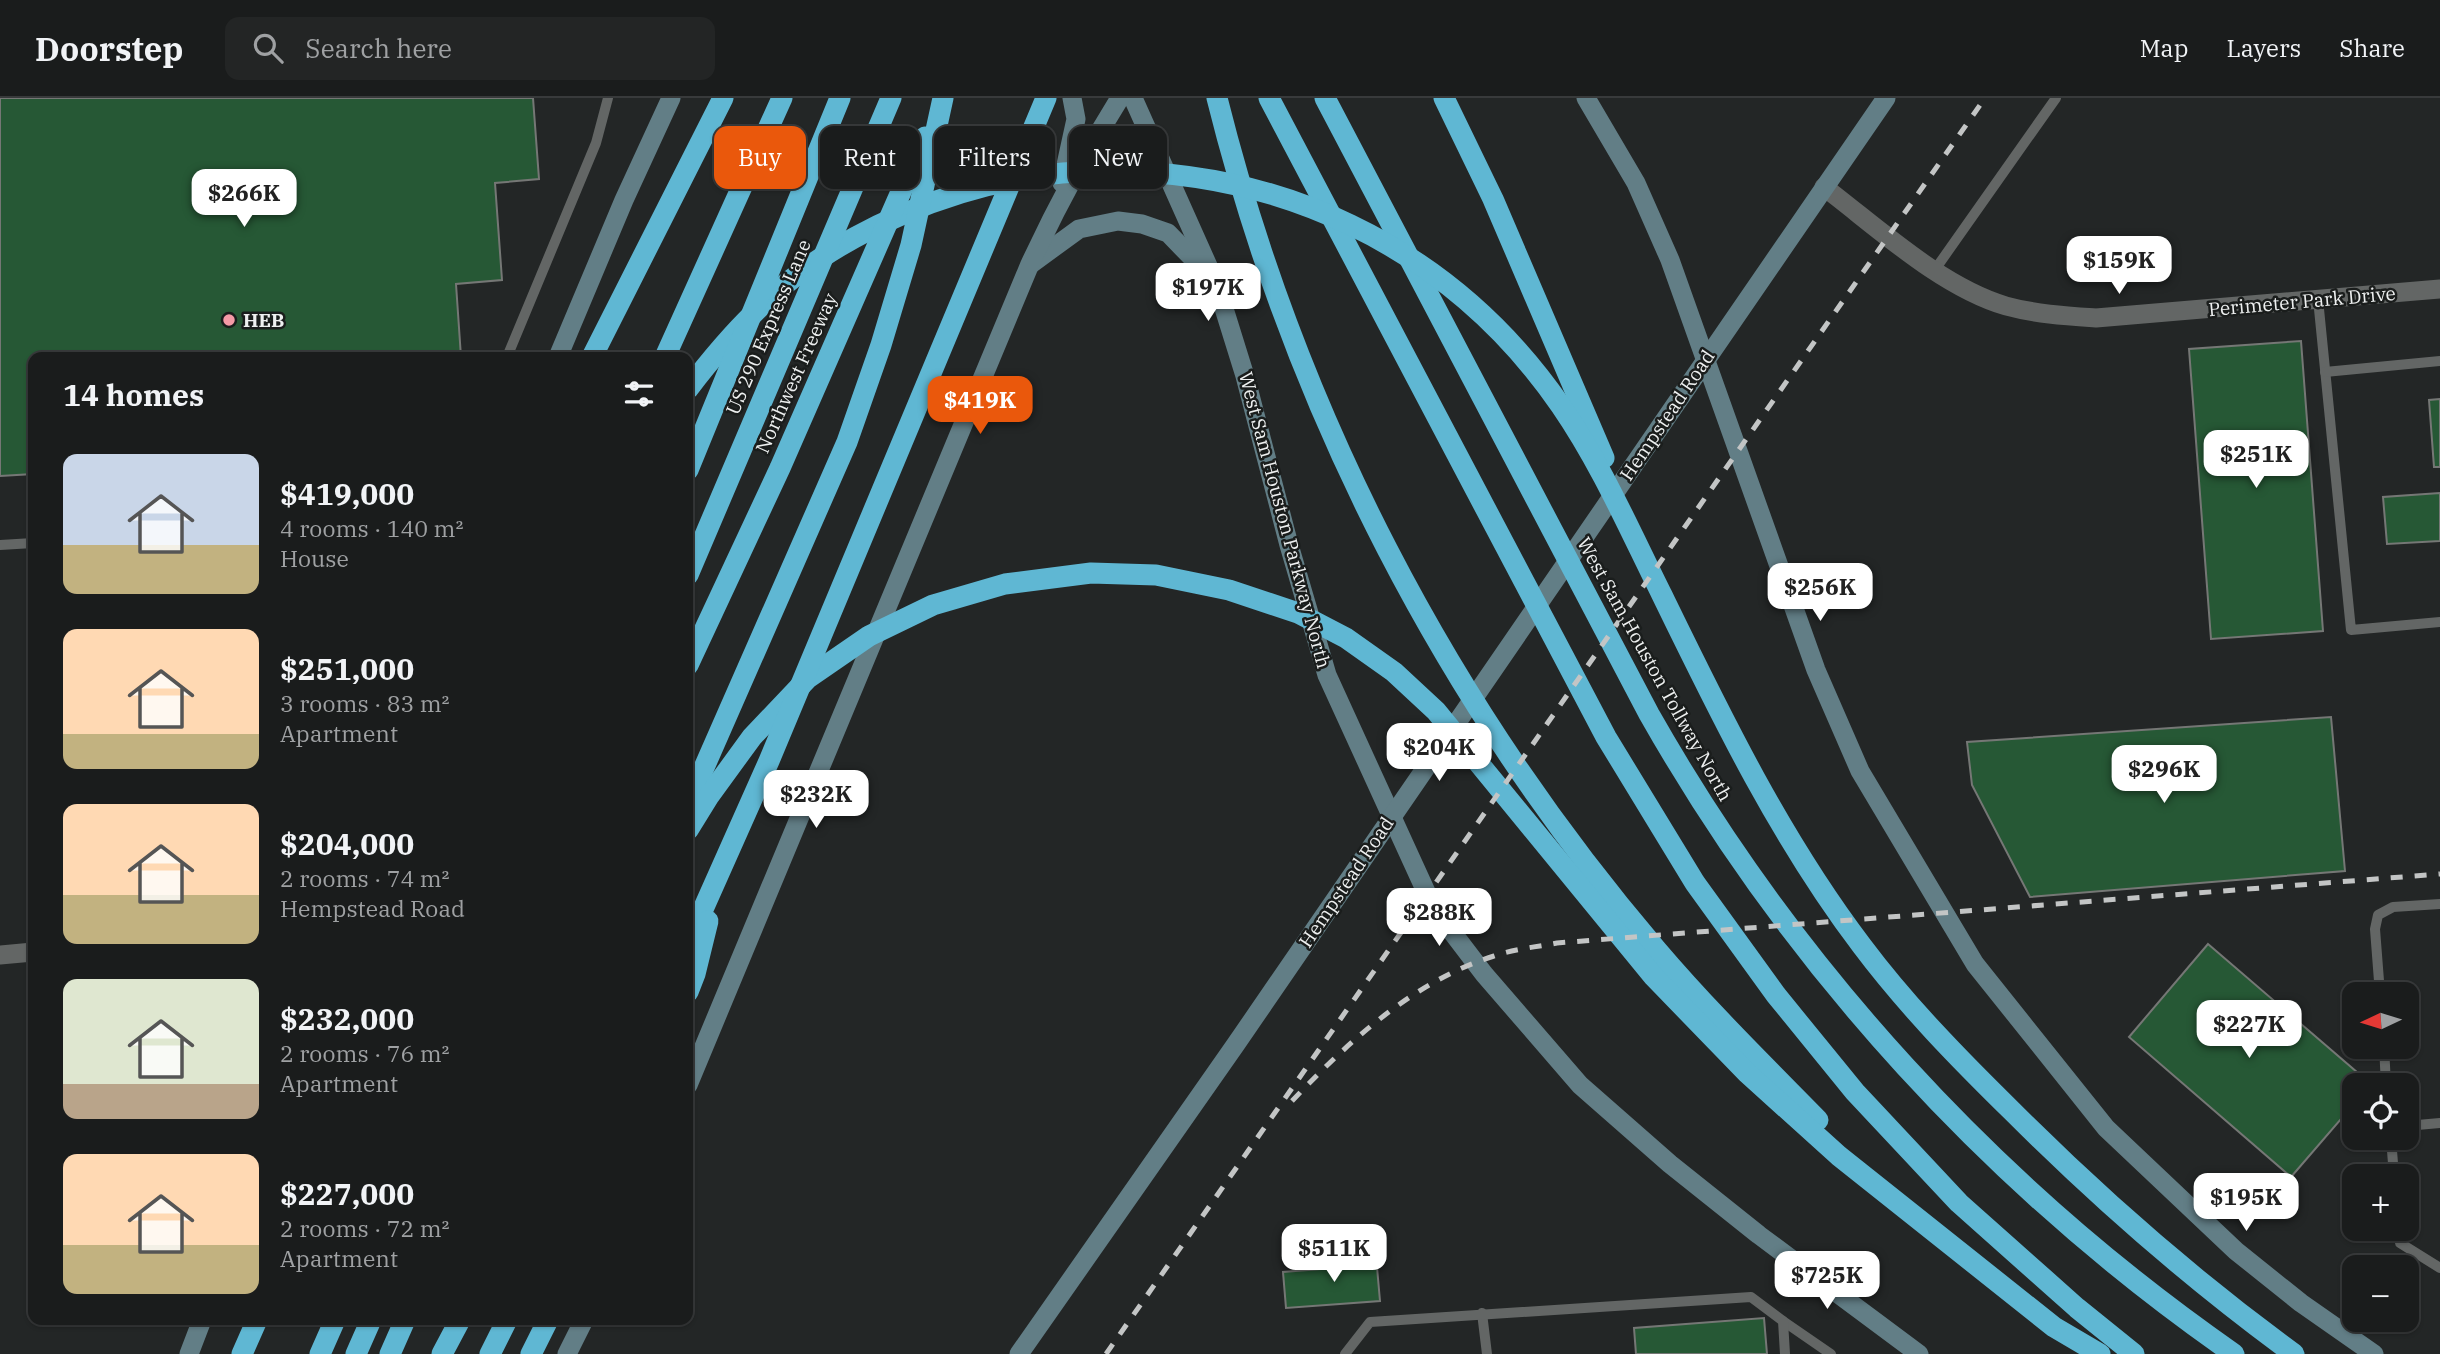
<!DOCTYPE html>
<meta charset="utf-8">
<style>
body{margin:0;font-family:"IBM Plex Serif",serif;background:#232525;color:#f1f3f6;height:100vh;display:flex;flex-direction:column;font-size:26px;white-space:nowrap}
*{box-sizing:border-box;margin:0}
p{font-size:23px;color:#9fa1a3}
.icon{flex:none;width:38px;height:38px;fill:none;stroke:currentColor;stroke-width:2;stroke-linecap:round;stroke-linejoin:round}
.map{position:relative;flex:1;overflow:hidden}
.panel{position:absolute;left:28px;top:254px;width:665px;height:973px;display:flex;flex-direction:column;background:#1a1c1c;border-radius:14px;box-shadow:0 2px 5px #0004,0 0 0 2px #383a3b}
.panel>*{flex:none}
.banner{position:absolute;left:714px;top:28px;width:665px;height:63px;display:flex;gap:14px}
.needle{width:46px;rotate:266deg}
.tools{position:absolute;left:2342px;top:884px;display:grid;gap:14px}
.tools a{display:grid;place-items:center;width:77px;height:77px;border-radius:14px;background:#1a1c1c;box-shadow:0 2px 5px #0004,0 0 0 2px #383a3b;font-size:35px}
.price{position:absolute;translate:-50% -60px;padding:0 16px;border-radius:14px;background:#fff;color:#222;font-size:23px;line-height:46px;filter:drop-shadow(0 2px 4px #0008)}
.price::after{content:'';position:absolute;left:50%;top:42px;width:21px;height:16px;margin-left:-10px;background:inherit;clip-path:polygon(0 0,100% 0,50% 100%)}
.price.on{background:#ea580c;color:#fff}
ul{padding:0;list-style:none}
li{display:flex;align-items:center;gap:21px;height:175px;padding:0 35px}
li span{display:grid;place-items:center;flex:none;width:196px;height:140px;border-radius:14px;color:#555}
li>.icon{margin-inline-start:auto}
span .icon{width:84px;height:84px;fill:#fffc;stroke-width:1}
li b{font-size:30px}
h2{display:flex;justify-content:space-between;align-items:center;height:84px;padding:0 35px;font-size:30px}
.pill{padding:0 24px;border-radius:14px;background:#1a1c1c;box-shadow:0 2px 5px #0004,0 0 0 2px #383a3b;font-size:24px;line-height:63px}
.pill.on{background:#ea580c;color:#fff}
header{display:flex;align-items:center;gap:42px;box-sizing:border-box;height:98px;padding:0 35px;background:#1a1c1c;border-bottom:2px solid #383a3b}
header strong{font-size:33px}
nav{display:flex;gap:38px;margin-inline-start:auto;font-size:24px}
.search{width:490px;height:63px;background:#232525;display:flex;align-items:center;gap:18px;box-sizing:border-box;padding:0 24px;border-radius:14px;color:#9fa1a3;font-size:26px}
.map>svg:first-child{display:block}
.building{fill:#265835;stroke:#757775;stroke-width:2}
.lines{fill:none;stroke-linecap:round;stroke-linejoin:round}
.service{stroke:#636665;stroke-width:10}
.minor{stroke:#636665;stroke-width:19}
.secondary{stroke:#627e86;stroke-width:19}
.motorway{stroke:#5fb7d3;stroke-width:21}
.rail{stroke:#c3c5c5;stroke-width:5;stroke-dasharray:12 12;stroke-linecap:butt}
.poi-dot{fill:#f49aa6;stroke:#1a1d1c;stroke-width:2.5}
.labels{text-anchor:middle;stroke-width:5;stroke-linejoin:round;paint-order:stroke}
.street-label{font-size:19px;fill:#eef0f0;stroke:#1a1d1c}
.poi-label{font-size:19px;font-weight:bold;fill:#eef0f0;stroke:#1a1d1c;text-anchor:start}
</style>
<header>
<strong>Doorstep</strong>
<div class="search"><svg class="icon" aria-label="search" viewBox="0 0 24 24"><circle cx="10" cy="10" r="6"/><path d="M15 15l6 6"/></svg>Search here</div>
<nav><a>Map</a><a>Layers</a><a>Share</a></nav>
</header>
<div class="map">
<svg width="2440" height="1256" viewBox="0 0 2440 1256">
<rect width="100%" height="100%" fill="#232626"/>
<!-- building -->
<g class="building">
<polygon points="0,0 533,0 539,81 495,85 502,182 456,186 461,259 33,259 33,376 0,378"/>
<polygon points="2301,243 2323,533 2211,541 2189,251"/>
<polygon points="2440,301 2440,369 2434,369 2429,302"/>
<polygon points="2440,395 2440,443 2387,446 2383,399"/>
<polygon points="2331,619 2345,773 2030,799 1972,687 1967,644"/>
<polygon points="2208,846 2358,975 2358,987 2354,987 2354,1006 2291,1079 2129,939"/>
<polygon points="1376,1158 1380,1203 1286,1210 1283,1174 1334,1170 1333,1161"/>
<polygon points="1764,1220 1767,1256 1636,1256 1634,1230"/>
</g>
<g class="lines">
<!-- service -->
<g class="service">
<polyline points="1934,173 2056,0"/>
<polyline points="2318,201 2351,532 2440,524"/>
<polyline points="507,259 596,45 608,0"/>
<polyline points="2325,274 2440,263"/>
<polyline points="0,447 33,445"/>
<polyline points="2380,896 2375,831 2378,817 2393,809 2440,806"/>
<polyline points="2384,948 2386,987"/>
<polyline points="2406,1028 2440,1025"/>
<polyline points="2391,1040 2394,1078"/>
<polyline points="2399,1130 2400,1145 2440,1170"/>
<polyline points="1482,1215 1487,1256"/>
<polyline points="1783,1223 1831,1256"/>
<polyline points="1345,1256 1370,1224 1751,1199 1783,1223 1785,1256"/>
</g>
<!-- minor -->
<g class="minor">
<path d="M1824,89c53,40 117,100 182,119 29,8 61,10 90,12l344,-29"/>
<polyline points="0,857 33,854"/>
</g>
<!-- secondary -->
<g class="secondary">
<polyline points="1133,0 1217,188 1245,278 1289,447 1327,577 1433,809 1484,876 1580,987 1670,1066 1759,1137 1919,1256"/>
<polyline points="1586,0 1636,85 1670,162 1816,572 1860,673 1975,866 2106,1030 2236,1153 2301,1205 2374,1256"/>
<polyline points="1062,85 1076,21 1072,0"/>
<polyline points="1031,166 1079,131 1118,123 1142,126 1168,135 1203,171"/>
<polyline points="558,259 624,102 671,0"/>
<path d="M688,987l342,-821c27,-58 56,-112 90,-166"/>
<polyline points="189,1256 202,1222"/>
<polyline points="567,1256 584,1222"/>
<polyline points="1019,1256 1236,946 1886,0"/>
</g>
<!-- motorway -->
<g class="motorway">
<path d="M1217,0c78,313 229,605 439,851 51,60 107,115 162,171"/>
<polyline points="1269,0 1606,639 1695,785 1776,897 1855,994 1959,1105 2077,1210 2134,1256"/>
<path d="M1325,0l324,616c144,254 345,473 585,640"/>
<polyline points="1444,0 1493,101 1604,360"/>
<polyline points="592,259 723,0"/>
<polyline points="665,259 782,0"/>
<path d="M688,291c20,-26 42,-53 66,-76 80,-82 210,-135 324,-141 194,-10 372,73 483,234 40,58 69,125 101,189 59,121 118,243 200,351 45,60 98,114 151,166 88,88 181,169 281,242"/>
<polyline points="688,372 840,0"/>
<polyline points="688,477 891,0"/>
<polyline points="688,567 780,370 925,39"/>
<polyline points="688,706 847,344 881,247 911,147 943,0"/>
<polyline points="688,732 709,698 752,639 808,580 869,538 933,507 1005,486 1091,475 1156,477 1229,492 1298,515 1346,540 1394,574 1436,613 1654,879 1747,975 1839,1058 2054,1229 2100,1256"/>
<polyline points="688,845 769,663 1046,0"/>
<polyline points="688,894 695,876 708,823"/>
<polyline points="242,1256 257,1222"/>
<polyline points="320,1256 335,1222"/>
<polyline points="356,1256 371,1222"/>
<polyline points="390,1256 405,1222"/>
<polyline points="442,1256 460,1222"/>
<polyline points="490,1256 507,1222"/>
<polyline points="531,1256 548,1222"/>
</g>
<!-- rail -->
<g class="rail">
<path d="M1292,1003c57,-60 122,-120 202,-145 20,-7 42,-9 63,-13l883,-69"/>
<polyline points="1106,1256 1985,0"/>
</g>
</g>
<!-- markers -->
<circle class="poi-dot" cx="229" cy="222" r="7"/>
<g class="labels">
<!-- street labels -->
<g class="street-label">
<text transform="translate(2302 203) rotate(-5)" y="7">Perimeter Park Drive</text>
<text transform="translate(768 229) rotate(-67)" y="7">US 290 Express Lane</text>
<text transform="translate(796 275) rotate(-66)" y="7">Northwest Freeway</text>
<text transform="translate(1667 317) rotate(-56)" y="7">Hempstead Road</text>
<text transform="translate(1285 422) rotate(75)" y="7">West Sam Houston Parkway North</text>
<text transform="translate(1655 571) rotate(61)" y="7">West Sam Houston Tollway North</text>
<text transform="translate(1346 784) rotate(-56)" y="7">Hempstead Road</text>
</g>
<!-- poi labels -->
<g class="poi-label">
<text x="243" y="229">HEB</text>
</g>
</g>
</svg>
<div class="tools">
<a><svg class="needle" viewBox="-14 -14 28 28"><path d="M0-13l5 13h-10z" fill="#e53935"/><path d="M0 13l5-13h-10z" fill="#9fa1a3"/></svg></a>
<a><svg class="icon" aria-label="locate" viewBox="0 0 24 24"><circle cx="12" cy="12" r="6"/><path d="M12 2v4M12 18v4M2 12h4M18 12h4"/></svg></a>
<a>+</a>
<a>−</a>
</div>
<b class="price" style="left:244px;top:131px">$266K</b>
<b class="price" style="left:2119px;top:198px">$159K</b>
<b class="price" style="left:1208px;top:225px">$197K</b>
<b class="price on" style="left:980px;top:338px">$419K</b>
<b class="price" style="left:2256px;top:392px">$251K</b>
<b class="price" style="left:1820px;top:525px">$256K</b>
<b class="price" style="left:1439px;top:685px">$204K</b>
<b class="price" style="left:2164px;top:707px">$296K</b>
<b class="price" style="left:816px;top:732px">$232K</b>
<b class="price" style="left:1439px;top:850px">$288K</b>
<b class="price" style="left:2249px;top:962px">$227K</b>
<b class="price" style="left:2246px;top:1135px">$195K</b>
<b class="price" style="left:1334px;top:1186px">$511K</b>
<b class="price" style="left:1827px;top:1213px">$725K</b>
<div class="banner">
<a class="pill on">Buy</a>
<a class="pill">Rent</a>
<a class="pill">Filters</a>
<a class="pill">New</a>
</div>
<section class="panel">
<h2>14 homes<svg class="icon" aria-label="filters" viewBox="0 0 24 24"><path d="M4 7h16M4 17h16"/><circle cx="9" cy="7" r="2"/><circle cx="15" cy="17" r="2"/></svg></h2>
<ul>
<li><span style="background:linear-gradient(#c9d6e8 65%,#c2b280 0)"><svg class="icon" aria-label="home" viewBox="0 0 24 24"><path d="M3 11l9-7 9 7M6 9v11h12V9"/></svg></span><div><b>$419,000</b><p>4 rooms · 140 m²</p><p>House</p></div></li>
<li><span style="background:linear-gradient(#ffd9b3 75%,#c2b280 0)"><svg class="icon" aria-label="home" viewBox="0 0 24 24"><path d="M3 11l9-7 9 7M6 9v11h12V9"/></svg></span><div><b>$251,000</b><p>3 rooms · 83 m²</p><p>Apartment</p></div></li>
<li><span style="background:linear-gradient(#ffd9b3 65%,#c2b280 0)"><svg class="icon" aria-label="home" viewBox="0 0 24 24"><path d="M3 11l9-7 9 7M6 9v11h12V9"/></svg></span><div><b>$204,000</b><p>2 rooms · 74 m²</p><p>Hempstead Road</p></div></li>
<li><span style="background:linear-gradient(#dfe7d0 75%,#b9a48a 0)"><svg class="icon" aria-label="home" viewBox="0 0 24 24"><path d="M3 11l9-7 9 7M6 9v11h12V9"/></svg></span><div><b>$232,000</b><p>2 rooms · 76 m²</p><p>Apartment</p></div></li>
<li><span style="background:linear-gradient(#ffd9b3 65%,#c2b280 0)"><svg class="icon" aria-label="home" viewBox="0 0 24 24"><path d="M3 11l9-7 9 7M6 9v11h12V9"/></svg></span><div><b>$227,000</b><p>2 rooms · 72 m²</p><p>Apartment</p></div></li>
</ul>
</section>
</div>
